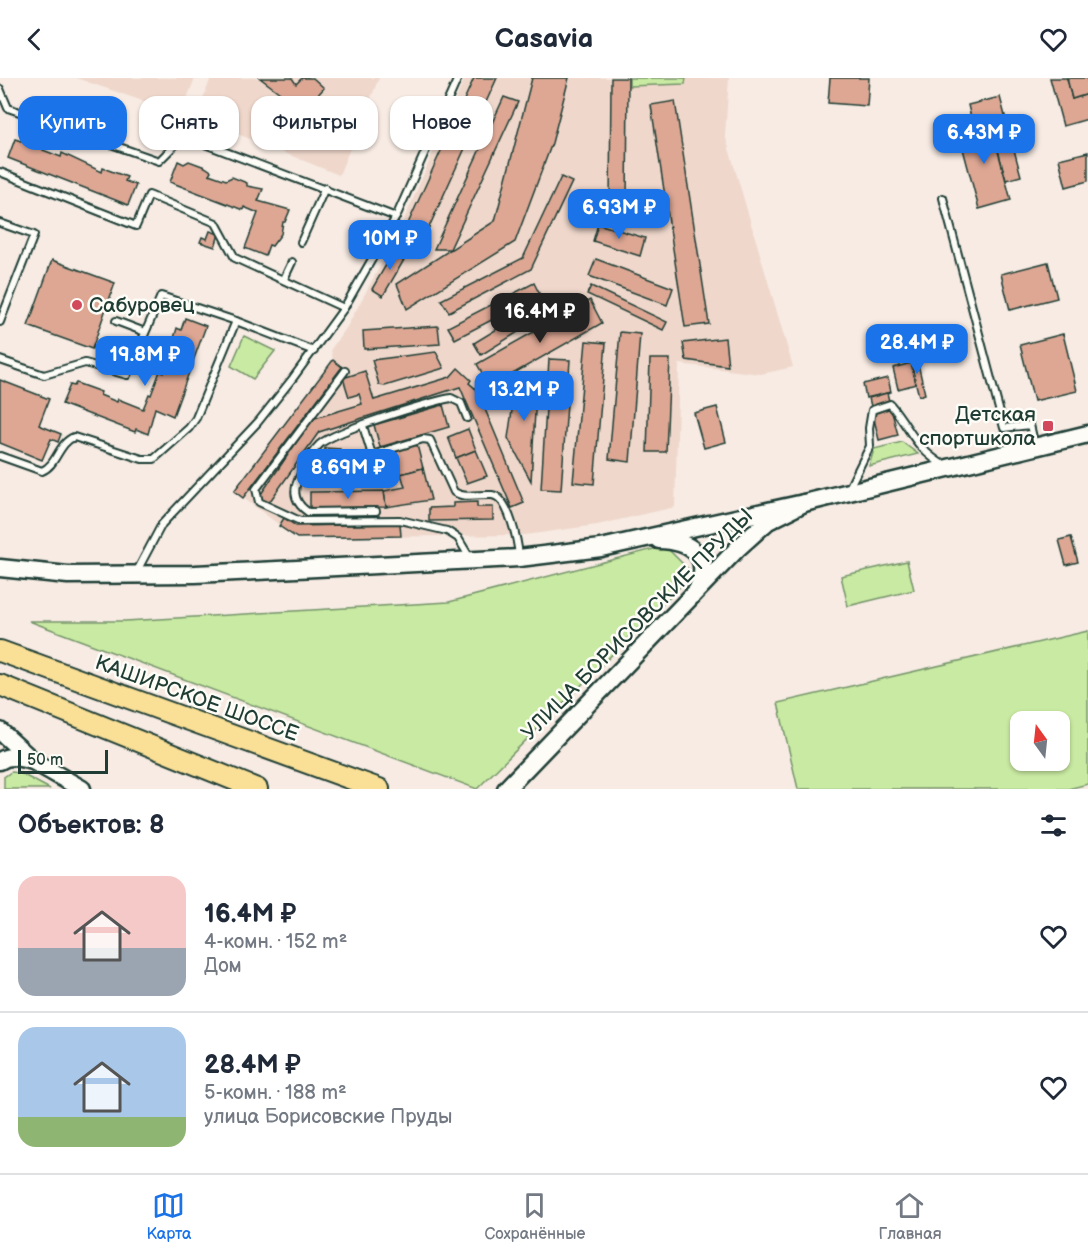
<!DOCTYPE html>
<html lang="ru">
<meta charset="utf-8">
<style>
body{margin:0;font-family:"Balsamiq Sans",sans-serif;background:#f2f2f3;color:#1f2937;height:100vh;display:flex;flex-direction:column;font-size:22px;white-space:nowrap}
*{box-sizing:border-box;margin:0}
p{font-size:20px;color:#747a83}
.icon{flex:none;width:33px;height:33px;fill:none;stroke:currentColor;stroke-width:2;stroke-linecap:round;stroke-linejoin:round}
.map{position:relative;height:711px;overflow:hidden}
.details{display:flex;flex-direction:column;background:#fff;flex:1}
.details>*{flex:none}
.top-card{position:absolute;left:18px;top:18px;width:600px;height:54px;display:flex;gap:12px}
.needle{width:39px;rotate:345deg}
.buttons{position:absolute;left:1010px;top:633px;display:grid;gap:12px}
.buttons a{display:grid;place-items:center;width:60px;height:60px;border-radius:12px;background:#fff;box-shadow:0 2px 4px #0004;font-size:30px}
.scale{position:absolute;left:18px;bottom:15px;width:90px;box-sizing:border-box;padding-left:6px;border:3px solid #1f3d34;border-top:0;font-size:16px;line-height:21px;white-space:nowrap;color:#1f3d34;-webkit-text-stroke:4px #fdfcf7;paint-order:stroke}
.price{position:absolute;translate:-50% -51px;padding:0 14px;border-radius:12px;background:#1a73e8;color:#fff;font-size:20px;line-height:39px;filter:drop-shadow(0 2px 3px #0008)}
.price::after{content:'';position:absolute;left:50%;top:36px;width:18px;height:14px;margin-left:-9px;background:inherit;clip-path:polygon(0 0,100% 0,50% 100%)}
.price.selected{background:#222;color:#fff}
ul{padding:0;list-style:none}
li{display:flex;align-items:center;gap:18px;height:150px;padding:0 18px}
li+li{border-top:2px solid #e0e1e3}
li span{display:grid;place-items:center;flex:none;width:168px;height:120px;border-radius:18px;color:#555}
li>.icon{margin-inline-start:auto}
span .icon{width:72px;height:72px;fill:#fffc;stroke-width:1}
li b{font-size:26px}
h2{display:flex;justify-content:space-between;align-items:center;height:72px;padding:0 18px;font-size:26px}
.pill{padding:0 21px;border-radius:18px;background:#fff;box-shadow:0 2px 4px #0004;font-size:21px;line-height:54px}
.pill.selected{background:#1a73e8;color:#fff}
header{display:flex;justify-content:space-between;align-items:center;height:78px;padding:0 18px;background:#fff;font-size:27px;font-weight:700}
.tab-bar{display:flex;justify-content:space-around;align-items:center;height:84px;border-top:2px solid #e0e1e3;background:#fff;font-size:16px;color:#747a83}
.tab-bar a{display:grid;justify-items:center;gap:3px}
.tab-bar .selected{color:#1a73e8}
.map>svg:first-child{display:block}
.built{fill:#efd7cb}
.green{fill:#c9eaa2;stroke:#74946b;stroke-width:1.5;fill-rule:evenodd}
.building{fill:#dda794;stroke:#1f3d34;stroke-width:1.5}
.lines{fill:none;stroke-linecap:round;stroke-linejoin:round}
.service-casing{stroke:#1f3d34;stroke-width:10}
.secondary-casing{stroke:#1f3d34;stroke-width:21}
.primary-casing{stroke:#1f3d34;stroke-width:24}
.service{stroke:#fdfcf7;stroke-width:6}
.secondary{stroke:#fdfcf7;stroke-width:16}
.primary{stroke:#fadf96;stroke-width:20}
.poi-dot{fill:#d1495b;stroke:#fdfcf7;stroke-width:2}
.labels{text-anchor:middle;stroke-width:5;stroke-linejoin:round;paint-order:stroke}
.poi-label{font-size:21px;fill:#1f3d34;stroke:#fdfcf7;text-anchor:start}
.street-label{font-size:21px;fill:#1f3d34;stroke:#fdfcf7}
</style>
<header><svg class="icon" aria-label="back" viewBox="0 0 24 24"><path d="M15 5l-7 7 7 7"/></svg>Casavia<svg class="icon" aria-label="heart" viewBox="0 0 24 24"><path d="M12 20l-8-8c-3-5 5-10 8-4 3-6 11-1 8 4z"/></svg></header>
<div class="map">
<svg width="1088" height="711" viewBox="0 0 1088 711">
<rect width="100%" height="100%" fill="#f7ebe3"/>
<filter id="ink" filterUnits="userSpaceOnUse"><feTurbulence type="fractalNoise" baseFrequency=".0167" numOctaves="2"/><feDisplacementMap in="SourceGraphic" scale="12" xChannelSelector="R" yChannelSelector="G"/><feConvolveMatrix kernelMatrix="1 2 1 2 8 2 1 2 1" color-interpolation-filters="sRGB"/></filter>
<g filter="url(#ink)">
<!-- built -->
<g class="built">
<polygon points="76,0 195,0 181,36"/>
<polygon points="211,0 379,0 339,97 196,39"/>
<polygon points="465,0 629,0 629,8 685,6 686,0 729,0 725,57 793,289 761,296 679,286 675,429 597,447 525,457 297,460 234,413 333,282 331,271 347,249 401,149"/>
</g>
<!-- green -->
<g class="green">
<polygon points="629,0 686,0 685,6 629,8"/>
<polygon points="244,258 275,273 253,301 231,288"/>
<polygon points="902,364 918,376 869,388 874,371"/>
<polygon points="665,468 693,496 477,711 29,543 125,543 449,524"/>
<polygon points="907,483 914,512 848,528 841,498"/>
<path d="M1088,553v153l-20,5h-270l-20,-86zM1020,644h39v38h-39z"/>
<polygon points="11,694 20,695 50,711 4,711 4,699"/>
</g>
<!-- building -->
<g class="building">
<polygon points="260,0 292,0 296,6 302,0 313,0 324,10 291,47 273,31 284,18"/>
<polygon points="474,0 497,0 420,169 401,161"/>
<polygon points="532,0 569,0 552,65 515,164 407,231 397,206 495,143"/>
<polygon points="611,0 628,0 627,128 610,128"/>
<polygon points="830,0 869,0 867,28 828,25"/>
<polygon points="1050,0 1067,0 1072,21 1088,16 1088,41 1063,48"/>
<polygon points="1067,0 1088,0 1088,16 1072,21"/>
<polygon points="504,19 518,24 450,171 434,171"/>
<polygon points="1000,19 1021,98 1006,102 990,43 973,48 968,27"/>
<polygon points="675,23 709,246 685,249 651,27"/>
<polygon points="310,27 322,38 328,32 346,48 330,65 312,49 318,42 315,39 311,44 305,39 309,34 306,31"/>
<polygon points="990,43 1011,122 979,131 958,52"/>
<polygon points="23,59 45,68 43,72 61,79 62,75 102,94 103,90 127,99 125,103 136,107 128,127 8,80 15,61 21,63"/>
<polygon points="1088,74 1088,103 1066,109 1059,81"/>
<polygon points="178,83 184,86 189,83 205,89 211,93 209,96 226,102 232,99 247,105 247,108 263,111 258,123 290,132 285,144 283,144 281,156 272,168 269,167 265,178 245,170 258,135 244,129 243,132 170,104"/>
<polygon points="561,99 572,104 531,191 449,234 441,222 523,180"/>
<polygon points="598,146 645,160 640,178 593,163"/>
<polygon points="210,153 219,156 215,169 200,164 202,159 207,161"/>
<polygon points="397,168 408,175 383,218 372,211"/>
<polygon points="596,181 673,210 667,227 589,198"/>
<polygon points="52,182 115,205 92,271 28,248"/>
<polygon points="1048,184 1057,220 1010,232 1001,196"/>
<polygon points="534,205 540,217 455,261 448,249"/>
<polygon points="591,208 667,244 663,252 587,216"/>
<polygon points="548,220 555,231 481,277 474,265"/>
<polygon points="590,222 602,245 490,309 477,286"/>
<polygon points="185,240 206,248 173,338 155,330 148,356 136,351 135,354 62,326 70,307 74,308 76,305 101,314 100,317 117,324 118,321 143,331 149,316 151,317 160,293 164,295 177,250 181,252"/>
<polygon points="438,248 440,266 364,271 363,253"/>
<polygon points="620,254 640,256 630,384 609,381"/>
<polygon points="1063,256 1077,313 1034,323 1020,267"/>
<polygon points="725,260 728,288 686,282 683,265"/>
<polygon points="586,263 606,265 594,406 573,404"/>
<polygon points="436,274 444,290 385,308 379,307 372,282"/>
<polygon points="916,277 925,316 919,318 909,279"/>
<polygon points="549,281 570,282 561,412 541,411"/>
<polygon points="650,281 670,281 666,374 647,374"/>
<polygon points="333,282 342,289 243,420 234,413"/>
<polygon points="911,285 916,306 898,311 893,290"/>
<polygon points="458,290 471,302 469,305 477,312 524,425 512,430 460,309 319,354 268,426 262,422 261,416 309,346 315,340 362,326 359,316 349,319 343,300 365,293 374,322 450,299"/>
<polygon points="537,299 531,403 508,360 516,305"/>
<polygon points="888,300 891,314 866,320 863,306"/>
<polygon points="0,302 49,321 39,347 61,356 58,364 51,361 42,382 0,365"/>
<polygon points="887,315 898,357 879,362 869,320"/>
<polygon points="443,327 449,349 380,369 374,347"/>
<polygon points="717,329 726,364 704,370 694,335"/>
<polygon points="468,351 476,372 456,380 448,359"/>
<polygon points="417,367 423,390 401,396 395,372"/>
<polygon points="325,370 340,371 339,388 333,387 332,394 323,394"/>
<polygon points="395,372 399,387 385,391 381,376"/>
<polygon points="476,372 487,398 467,405 456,380"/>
<polygon points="423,390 431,422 386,429 384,413 405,409 401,396"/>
<polygon points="384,413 386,429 310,430 310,414"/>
<polygon points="477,424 477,429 493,429 493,442 429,443 429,430 453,429 453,425"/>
<polygon points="284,440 296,448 400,446 401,458 297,460 279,448"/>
<polygon points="1071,459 1078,484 1066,487 1059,462"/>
</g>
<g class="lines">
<!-- service casing -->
<g class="service-casing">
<g id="service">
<polyline points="0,11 8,30 159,83 184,58 396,139"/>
<polyline points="0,94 136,148 149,117 216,145 235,180 344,230"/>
<polyline points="943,120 1004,350 1030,347 1035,368"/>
<polyline points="0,145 34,157 0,244"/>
<polyline points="301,164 325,110"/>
<polyline points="284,201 292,184"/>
<polyline points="116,243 145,254"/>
<polyline points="236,243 314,273"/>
<path d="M0,282l44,15 41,-12 42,12 34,-79 75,25 -40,97 -7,10 -35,31h-12l-68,-22c-16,6 -17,28 -32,34l-42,-15"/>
<polyline points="345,293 256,411 259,424 300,443 400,442 447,453 458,460 470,480"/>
<polyline points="363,348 372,377"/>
<path d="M342,399l30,-22 51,-16 7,1 24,52c11,7 25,2 38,3 17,2 26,48 27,62"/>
<path d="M849,410l21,-42 -1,-18 3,-18 18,-6c22,26 23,43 55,62"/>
<path d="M376,433l-68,1c-12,-8 -16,-19 -10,-32 6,-12 11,-26 22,-36 17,-14 106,-41 131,-46l10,5 6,15"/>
<polyline points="137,493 162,446 258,344 293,300 344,230 396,139 458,0"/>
</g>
</g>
<!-- secondary casing -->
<g class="secondary-casing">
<g id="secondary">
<path d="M659,462c31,1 53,15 39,48"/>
<polyline points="0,490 68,497 195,496 519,480 601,470 804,425"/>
<polyline points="0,653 33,683 82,711"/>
<path d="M0,683c10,-7 21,-3 33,0"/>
<polyline points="506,711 738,470 768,443 804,425 1088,356"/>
</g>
</g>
<!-- primary casing -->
<g class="primary-casing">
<g id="primary">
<polyline points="0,573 379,711"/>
<polyline points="0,607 257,711"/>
</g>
</g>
<!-- service -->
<use href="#service" class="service"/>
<!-- secondary -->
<use href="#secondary" class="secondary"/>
<!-- primary -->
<use href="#primary" class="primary"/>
</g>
</g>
<!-- markers -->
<g class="poi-dot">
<circle cx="77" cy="227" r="6"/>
<rect x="1042" y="342" width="12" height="12" rx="3"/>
</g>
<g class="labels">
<!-- poi labels -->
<g class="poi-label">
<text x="89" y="234">Сабуровец</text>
<text x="1036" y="343" text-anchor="end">Детская<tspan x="1036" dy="24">спортшкола</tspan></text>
</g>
<!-- street labels -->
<g class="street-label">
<text transform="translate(637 546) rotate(-45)" y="7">УЛИЦА БОРИСОВСКИЕ ПРУДЫ</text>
<text transform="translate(197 620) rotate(20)" y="7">КАШИРСКОЕ ШОССЕ</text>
</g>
</g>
</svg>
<div class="buttons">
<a><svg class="needle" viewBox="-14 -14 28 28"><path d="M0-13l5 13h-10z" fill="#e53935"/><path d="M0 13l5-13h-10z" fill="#747a83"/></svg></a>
</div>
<div class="scale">50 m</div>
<b class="price" style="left:984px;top:87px">6.43M ₽</b>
<b class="price" style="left:619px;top:162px">6.93M ₽</b>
<b class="price" style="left:390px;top:193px">10M ₽</b>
<b class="price selected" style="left:540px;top:266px">16.4M ₽</b>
<b class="price" style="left:917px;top:297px">28.4M ₽</b>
<b class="price" style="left:145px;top:309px">19.8M ₽</b>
<b class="price" style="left:524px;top:344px">13.2M ₽</b>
<b class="price" style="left:348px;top:422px">8.69M ₽</b>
<div class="top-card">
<a class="pill selected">Купить</a>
<a class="pill">Снять</a>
<a class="pill">Фильтры</a>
<a class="pill">Новое</a>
</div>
</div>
<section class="details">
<h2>Объектов: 8<svg class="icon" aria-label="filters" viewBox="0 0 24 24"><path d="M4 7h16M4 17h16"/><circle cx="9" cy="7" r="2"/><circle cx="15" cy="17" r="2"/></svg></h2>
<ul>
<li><span style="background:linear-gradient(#f6c9c9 60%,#9aa5b1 0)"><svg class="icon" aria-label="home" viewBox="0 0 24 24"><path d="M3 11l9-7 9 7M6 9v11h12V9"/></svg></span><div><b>16.4M ₽</b><p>4-комн. · 152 m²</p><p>Дом</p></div><svg class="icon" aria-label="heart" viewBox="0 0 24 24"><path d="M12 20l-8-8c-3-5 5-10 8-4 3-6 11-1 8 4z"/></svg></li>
<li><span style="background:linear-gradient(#a9c7e8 75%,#8fb573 0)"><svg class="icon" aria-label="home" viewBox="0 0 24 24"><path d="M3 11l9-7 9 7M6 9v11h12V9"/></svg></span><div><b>28.4M ₽</b><p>5-комн. · 188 m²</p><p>улица Борисовские Пруды</p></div><svg class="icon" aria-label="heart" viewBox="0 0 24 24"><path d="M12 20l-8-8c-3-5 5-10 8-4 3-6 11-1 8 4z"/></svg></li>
</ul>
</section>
<nav class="tab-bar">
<a class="selected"><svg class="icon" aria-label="map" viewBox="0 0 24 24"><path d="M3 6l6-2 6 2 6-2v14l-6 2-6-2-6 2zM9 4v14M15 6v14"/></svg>Карта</a>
<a><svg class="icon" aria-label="saved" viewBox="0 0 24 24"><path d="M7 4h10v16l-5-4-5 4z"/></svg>Сохранённые</a>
<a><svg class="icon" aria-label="home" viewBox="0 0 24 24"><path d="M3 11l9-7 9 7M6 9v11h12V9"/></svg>Главная</a>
</nav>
